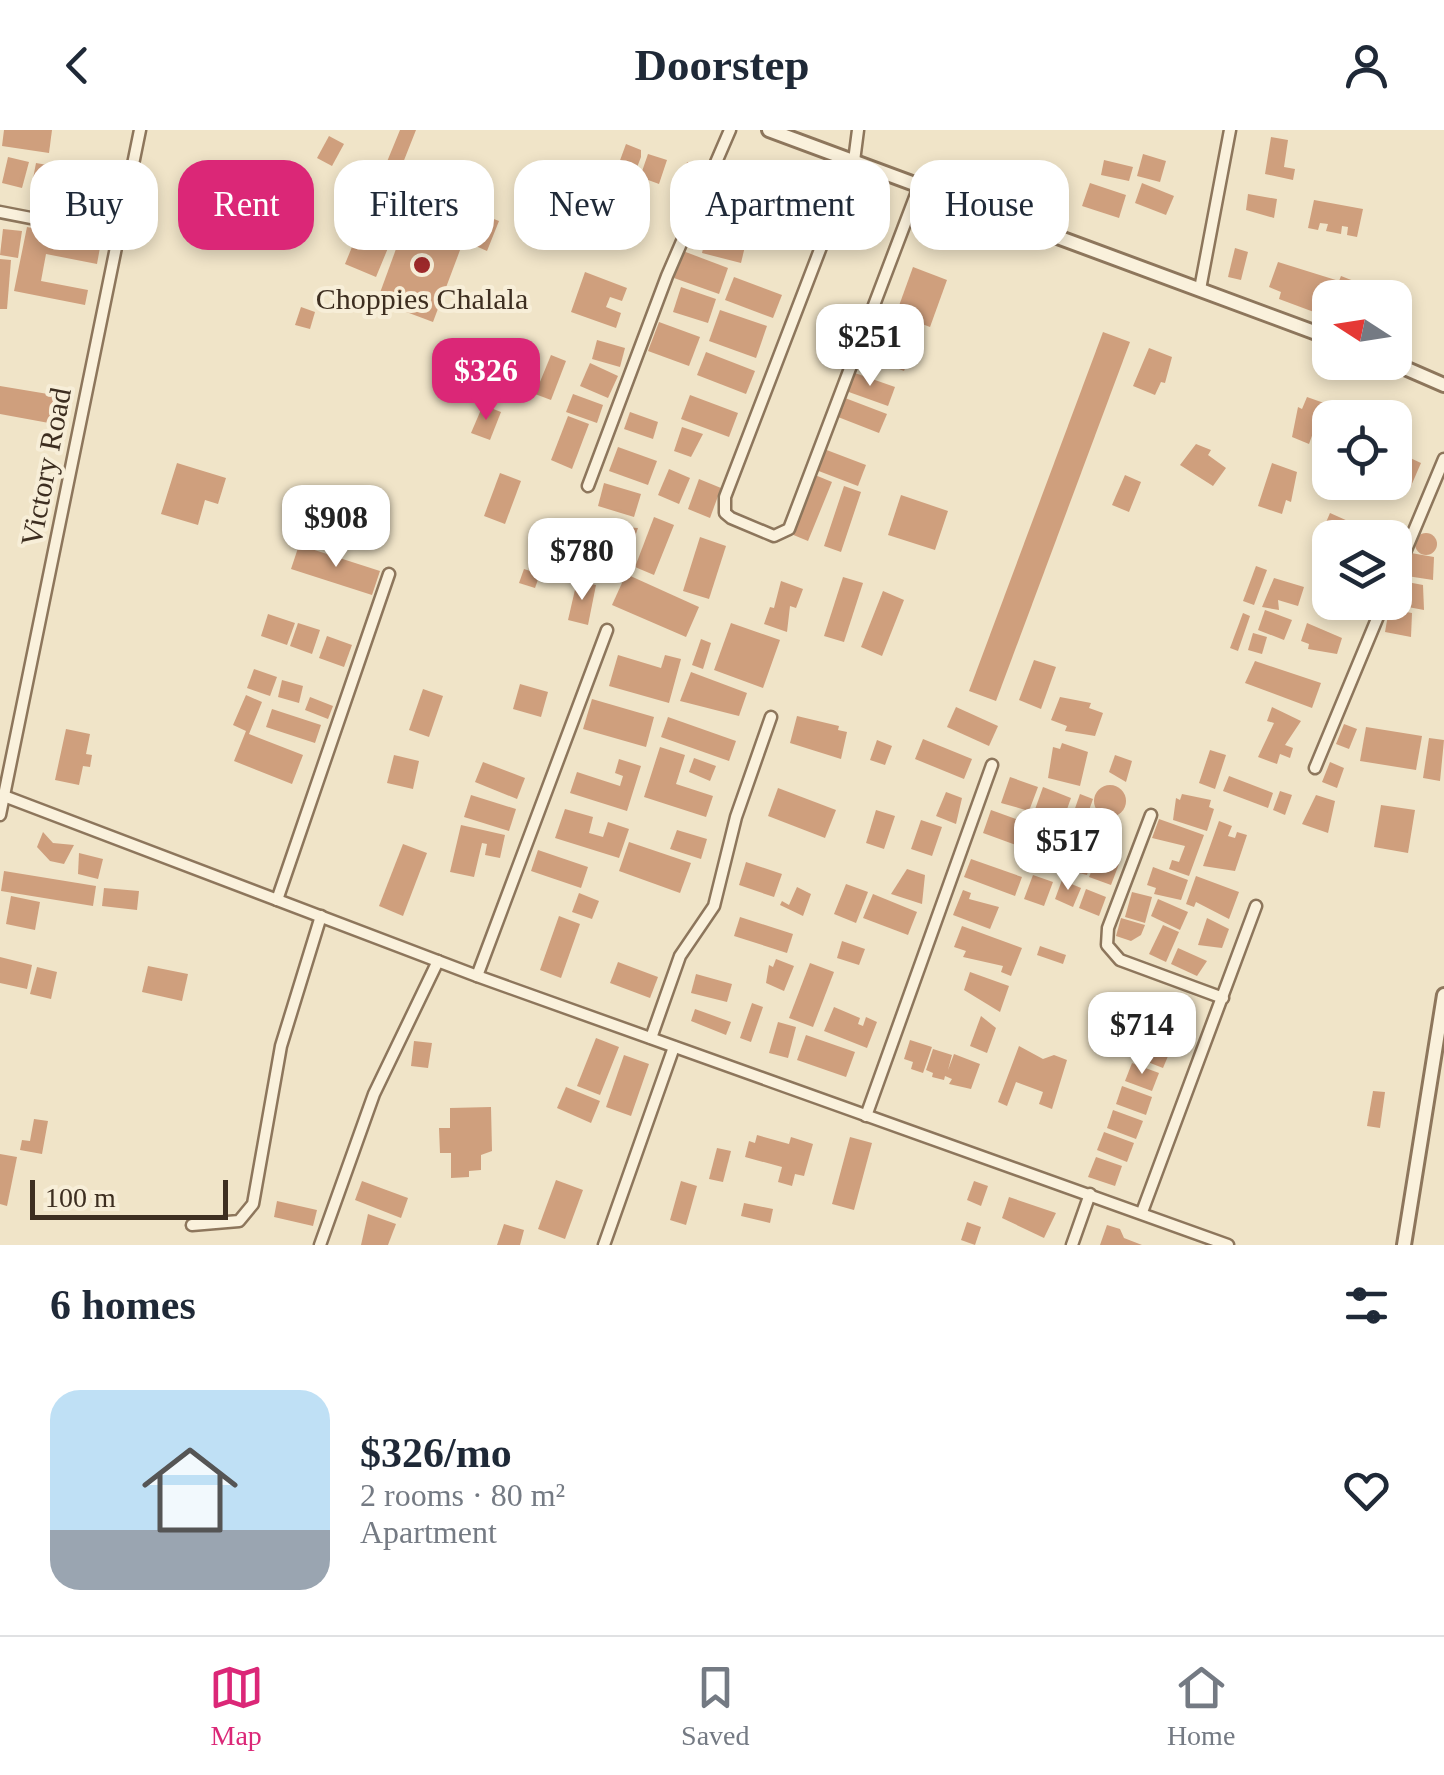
<!DOCTYPE html>
<meta charset="utf-8">
<style>
body{margin:0;font-family:"Times New Roman",serif;background:#f2f2f3;color:#1f2937;height:100vh;display:flex;flex-direction:column;font-size:38px;white-space:nowrap}
*{box-sizing:border-box;margin:0}
p{font-size:32px;color:#747a83}
.icon{flex:none;width:55px;height:55px;fill:none;stroke:currentColor;stroke-width:2;stroke-linecap:round;stroke-linejoin:round}
.map{position:relative;height:1115px;overflow:hidden}
.side{display:flex;flex-direction:column;background:#fff;flex:1}
.side>*{flex:none}
.guide{position:absolute;left:30px;top:30px;width:1385px;height:90px;display:flex;gap:20px}
.needle{width:65px;rotate:282deg}
.buttons{position:absolute;left:1312px;top:150px;display:grid;gap:20px}
.buttons a{display:grid;place-items:center;width:100px;height:100px;border-radius:20px;background:#fff;box-shadow:0 5px 15px #0003;font-size:50px}
.scale{position:absolute;left:30px;bottom:25px;width:198px;box-sizing:border-box;padding-left:10px;border:5px solid #3d2e20;border-top:0;font-size:28px;line-height:35px;white-space:nowrap;color:#3d2e20;-webkit-text-stroke:8px #f7eed8;paint-order:stroke}
.price{position:absolute;translate:-50% -85px;padding:0 22px;border-radius:20px;background:#fff;color:#222;font-size:32px;line-height:65px;filter:drop-shadow(0 2px 5px #0008)}
.price::after{content:'';position:absolute;left:50%;top:60px;width:30px;height:22px;margin-left:-15px;background:inherit;clip-path:polygon(0 0,100% 0,50% 100%)}
.price.active{background:#db2777;color:#fff}
ul{padding:0;list-style:none}
li{display:flex;align-items:center;gap:30px;height:250px;padding:0 50px}
li span{display:grid;place-items:center;flex:none;width:280px;height:200px;border-radius:30px;color:#555}
li>.icon{margin-inline-start:auto}
span .icon{width:120px;height:120px;fill:#fffc;stroke-width:1}
li b{font-size:42px}
h2{display:flex;justify-content:space-between;align-items:center;height:120px;padding:0 50px;font-size:42px}
.chip{padding:0 35px;border-radius:30px;background:#fff;box-shadow:0 5px 15px #0003;font-size:35px;line-height:90px}
.chip.active{background:#db2777;color:#fff}
header{display:flex;justify-content:space-between;align-items:center;height:130px;padding:0 50px;background:#fff;font-size:45px;font-weight:700}
.tab-bar{display:flex;justify-content:space-around;align-items:center;height:140px;border-top:2px solid #e0e1e3;background:#fff;font-size:28px;color:#747a83}
.tab-bar a{display:grid;justify-items:center;gap:5px}
.tab-bar .active{color:#db2777}
.map>svg:first-child{display:block}
.building{fill:#cf9f7d}
.lines{fill:none;stroke-linecap:round;stroke-linejoin:round}
.minor-casing{stroke:#8d765c;stroke-width:15}
.tertiary-casing{stroke:#8d765c;stroke-width:18}
.minor{stroke:#faf1dc;stroke-width:10}
.tertiary{stroke:#faf1dc;stroke-width:12}
.poi-dot{fill:#9e2a2b;stroke:#f7eed8;stroke-width:4}
.labels{text-anchor:middle;stroke-width:8;stroke-linejoin:round;paint-order:stroke}
.poi-label{font-size:30px;fill:#3d2e20;stroke:#f7eed8}
.street-label{font-size:30px;fill:#3d2e20;stroke:#f7eed8}
</style>
<header><svg class="icon" aria-label="back" viewBox="0 0 24 24"><path d="M15 5l-7 7 7 7"/></svg>Doorstep<svg class="icon" aria-label="person" viewBox="0 0 24 24"><circle cx="12" cy="8" r="4"/><path d="M4 21q1-7 8-7t8 7"/></svg></header>
<div class="map">
<svg width="1444" height="1115" viewBox="0 0 1444 1115">
<rect width="100%" height="100%" fill="#f0e4c8"/>
<!-- building -->
<g class="building">
<polygon points="4,0 52,0 49,23 2,16"/>
<polygon points="400,0 416,0 395,53 412,60 376,147 345,134"/>
<polygon points="329,6 344,14 332,36 317,28"/>
<polygon points="1271,7 1288,10 1284,37 1295,39 1293,50 1265,44"/>
<polygon points="626,14 641,20 641,27 628,61 623,59 620,67 608,63"/>
<polygon points="648,24 667,30 659,54 640,47"/>
<polygon points="1143,24 1166,31 1160,52 1137,46"/>
<polygon points="8,27 29,32 22,58 2,53"/>
<polygon points="1104,30 1133,37 1129,51 1101,45"/>
<polygon points="687,32 705,38 699,58 681,52"/>
<polygon points="36,33 53,36 49,62 31,59"/>
<polygon points="573,34 607,50 596,74 561,58"/>
<polygon points="58,39 77,43 73,67 53,64"/>
<polygon points="85,44 105,48 100,74 79,70"/>
<polygon points="724,47 737,51 727,84 713,79"/>
<polygon points="1090,53 1126,65 1119,88 1082,76"/>
<polygon points="1142,53 1174,66 1166,85 1135,73"/>
<polygon points="752,57 766,63 752,96 734,88"/>
<polygon points="1248,64 1277,69 1274,88 1246,80"/>
<polygon points="607,68 640,75 645,81 640,95 602,82"/>
<polygon points="1314,70 1363,79 1357,107 1347,105 1348,97 1342,96 1341,104 1326,101 1328,94 1320,93 1318,100 1308,98"/>
<polygon points="411,78 468,99 433,192 377,171"/>
<polygon points="481,84 499,91 487,121 469,113"/>
<polygon points="27,97 101,112 97,134 46,124 41,151 88,160 85,175 14,161"/>
<polygon points="3,99 22,101 18,128 0,125"/>
<polygon points="707,101 746,112 741,133 702,123"/>
<polygon points="1235,118 1248,122 1241,150 1228,147"/>
<polygon points="683,121 728,138 719,164 674,148"/>
<polygon points="0,129 11,130 7,179 0,179"/>
<polygon points="1278,132 1339,151 1341,146 1359,153 1354,168 1330,168 1330,188 1279,169 1281,162 1269,157"/>
<polygon points="913,137 947,150 930,197 896,184"/>
<polygon points="585,142 627,158 622,171 610,167 606,177 621,183 616,198 571,182"/>
<polygon points="734,147 782,165 773,188 725,170"/>
<polygon points="681,157 716,169 708,193 673,182"/>
<polygon points="301,177 315,182 310,199 295,195"/>
<polygon points="720,180 767,196 756,228 709,211"/>
<polygon points="659,192 700,207 689,236 648,221"/>
<polygon points="868,202 912,219 904,241 860,224"/>
<polygon points="1103,202 1130,212 996,571 969,561"/>
<polygon points="597,210 625,218 620,237 592,229"/>
<polygon points="1149,218 1172,227 1165,253 1161,252 1155,265 1133,256"/>
<polygon points="706,222 755,241 746,264 697,245"/>
<polygon points="551,225 566,231 551,270 535,264"/>
<polygon points="590,233 618,246 608,268 580,256"/>
<polygon points="852,242 895,257 888,276 846,261"/>
<polygon points="0,256 54,265 49,293 0,284"/>
<polygon points="573,264 603,275 597,293 566,282"/>
<polygon points="690,265 738,283 729,307 681,289"/>
<polygon points="1307,267 1324,273 1320,284 1326,287 1320,305 1313,303 1309,314 1292,307 1298,277 1302,279"/>
<polygon points="845,268 887,284 879,303 838,287"/>
<polygon points="483,275 501,282 490,310 471,303"/>
<polygon points="630,282 658,292 653,309 624,299"/>
<polygon points="568,286 589,294 572,339 551,330"/>
<polygon points="682,297 703,304 691,327 674,321"/>
<polygon points="1196,314 1211,320 1208,325 1226,338 1213,356 1180,335"/>
<polygon points="618,317 657,331 648,355 609,341"/>
<polygon points="824,319 866,335 858,356 816,340"/>
<polygon points="1395,321 1421,333 1411,356 1395,349"/>
<polygon points="177,333 226,348 218,374 205,370 198,395 161,384"/>
<polygon points="1272,333 1297,342 1291,372 1286,370 1282,384 1258,376"/>
<polygon points="669,339 690,348 679,374 658,365"/>
<polygon points="500,343 521,351 505,394 484,386"/>
<polygon points="815,345 832,352 808,411 791,404"/>
<polygon points="1125,345 1141,352 1129,382 1112,375"/>
<polygon points="699,349 721,358 710,388 688,379"/>
<polygon points="604,353 641,364 634,387 598,376"/>
<polygon points="844,356 861,362 841,422 824,416"/>
<polygon points="901,365 948,381 935,420 888,405"/>
<polygon points="1330,383 1386,408 1330,408 1330,424 1315,418"/>
<polygon points="654,387 674,395 654,445 635,437"/>
<polygon points="594,395 638,398 628,427 618,424 615,439 600,436 603,421 587,423"/>
<circle cx="1426" cy="414" r="11"/>
<polygon points="700,407 726,416 709,469 683,461"/>
<polygon points="299,415 380,441 372,465 291,439"/>
<polygon points="1411,423 1434,427 1433,450 1407,446"/>
<polygon points="1256,436 1267,440 1254,475 1243,471"/>
<polygon points="524,439 540,444 535,458 519,453"/>
<polygon points="626,444 699,477 686,507 612,475"/>
<polygon points="843,447 863,453 844,512 824,506"/>
<polygon points="1274,448 1304,457 1298,476 1278,470 1279,480 1262,477"/>
<polygon points="577,451 596,455 588,495 568,490"/>
<polygon points="781,451 803,459 796,478 790,476 787,502 764,494 770,477 774,478"/>
<polygon points="1402,451 1423,455 1424,480 1397,475"/>
<polygon points="883,461 904,470 882,526 861,517"/>
<polygon points="1389,479 1412,483 1411,507 1385,502"/>
<polygon points="1265,480 1292,490 1284,510 1258,500"/>
<polygon points="1243,483 1250,486 1238,521 1230,518"/>
<polygon points="268,484 295,493 287,515 261,506"/>
<polygon points="298,493 320,500 312,524 290,516"/>
<polygon points="731,493 780,510 763,558 714,540"/>
<polygon points="1307,493 1342,508 1337,524 1308,519 1309,514 1301,511"/>
<polygon points="1253,503 1267,507 1262,524 1248,520"/>
<polygon points="327,506 352,515 344,537 319,528"/>
<polygon points="701,509 711,513 703,539 692,535"/>
<polygon points="618,525 661,538 665,525 681,529 669,573 609,556"/>
<polygon points="1034,530 1056,537 1041,579 1019,570"/>
<polygon points="1255,531 1321,553 1312,578 1245,553"/>
<polygon points="254,539 277,547 270,566 247,558"/>
<polygon points="691,542 747,563 739,586 680,571"/>
<polygon points="282,550 303,556 299,573 278,567"/>
<polygon points="520,554 548,562 541,587 513,579"/>
<polygon points="423,559 443,566 429,607 409,600"/>
<polygon points="246,565 262,572 249,604 303,625 292,654 234,631 246,601 233,595"/>
<polygon points="310,567 333,576 328,589 305,580"/>
<polygon points="1060,567 1091,573 1089,578 1103,583 1095,606 1065,601 1067,596 1051,590"/>
<polygon points="592,569 654,587 646,617 583,599"/>
<polygon points="956,577 998,596 989,616 947,597"/>
<polygon points="1272,577 1301,591 1285,615 1293,618 1290,628 1280,624 1277,634 1258,627 1274,593 1267,591"/>
<polygon points="272,579 321,595 315,613 266,597"/>
<polygon points="797,586 839,596 838,600 847,602 841,629 790,613"/>
<polygon points="668,587 736,611 729,631 661,607"/>
<polygon points="1344,594 1357,599 1349,619 1336,614"/>
<polygon points="1366,597 1422,606 1416,640 1360,631"/>
<polygon points="66,599 90,604 86,624 92,625 90,637 83,636 79,655 55,650"/>
<polygon points="1429,608 1444,610 1440,651 1423,648"/>
<polygon points="923,609 972,629 964,649 915,629"/>
<polygon points="877,610 892,616 885,635 870,630"/>
<polygon points="1062,613 1088,622 1080,656 1048,648 1053,617 1060,619"/>
<polygon points="660,617 685,625 676,654 713,666 706,687 644,667"/>
<polygon points="1210,620 1226,625 1215,659 1199,653"/>
<polygon points="394,625 419,631 413,659 387,653"/>
<polygon points="1115,625 1132,631 1126,652 1109,642"/>
<polygon points="694,628 716,636 710,651 689,642"/>
<polygon points="619,629 641,636 627,681 570,663 577,642 620,656 623,646 615,643"/>
<polygon points="483,632 525,648 517,669 475,652"/>
<polygon points="1330,632 1344,638 1337,658 1322,652"/>
<polygon points="1229,646 1273,663 1268,678 1223,661"/>
<polygon points="1010,647 1038,657 1029,681 1001,673"/>
<circle cx="1110" cy="671" r="16"/>
<polygon points="1043,657 1071,668 1061,696 1033,685"/>
<polygon points="778,658 836,680 825,708 768,686"/>
<polygon points="1280,661 1292,665 1285,685 1273,680"/>
<polygon points="946,662 962,668 956,694 936,686"/>
<polygon points="1080,664 1093,669 1086,689 1073,684"/>
<polygon points="1182,664 1211,670 1209,677 1214,679 1207,701 1173,690 1176,668 1180,670"/>
<polygon points="471,665 516,679 509,701 464,687"/>
<polygon points="1316,665 1335,671 1328,703 1302,694"/>
<polygon points="1381,675 1415,680 1408,723 1374,717"/>
<polygon points="565,679 593,687 589,703 603,707 608,692 629,699 619,728 555,708"/>
<polygon points="876,680 895,686 884,719 866,713"/>
<polygon points="991,680 1041,698 1032,721 983,703"/>
<polygon points="1090,686 1111,694 1103,715 1107,717 1105,724 1079,715"/>
<polygon points="1159,689 1204,705 1189,746 1169,739 1172,730 1179,732 1185,716 1152,708"/>
<polygon points="921,690 942,697 932,726 911,719"/>
<polygon points="1219,691 1232,696 1228,706 1235,708 1237,702 1247,705 1235,741 1203,736"/>
<polygon points="461,695 505,705 500,728 485,725 487,714 482,713 474,747 450,742"/>
<polygon points="677,700 707,709 701,729 670,719"/>
<polygon points="43,702 53,713 74,715 64,734 50,731 37,717"/>
<polygon points="629,712 691,733 680,763 619,741"/>
<polygon points="403,714 427,723 403,786 379,776"/>
<polygon points="1073,717 1093,723 1087,745 1067,740"/>
<polygon points="538,720 588,737 581,758 531,741"/>
<polygon points="79,723 103,729 98,749 78,744"/>
<polygon points="1098,726 1119,734 1111,755 1089,747"/>
<polygon points="971,729 1022,747 1015,766 964,747"/>
<polygon points="746,732 782,744 774,767 739,755"/>
<polygon points="1153,737 1188,750 1181,770 1154,764 1156,758 1147,755"/>
<polygon points="907,739 925,745 922,774 891,764"/>
<polygon points="4,741 96,756 93,776 1,761"/>
<polygon points="1033,745 1053,752 1044,776 1024,769"/>
<polygon points="1196,746 1239,762 1229,789 1196,772 1194,777 1186,774"/>
<polygon points="1062,750 1081,758 1073,777 1055,769"/>
<polygon points="846,754 868,762 856,793 834,784"/>
<polygon points="797,757 811,764 803,786 780,775 782,771 789,775"/>
<polygon points="104,758 139,761 137,780 102,776"/>
<polygon points="1086,759 1106,767 1099,786 1079,778"/>
<polygon points="963,760 971,763 969,769 999,777 990,799 953,785"/>
<polygon points="1132,762 1152,767 1145,793 1125,787"/>
<polygon points="579,763 599,771 592,789 572,782"/>
<polygon points="873,764 917,782 908,805 863,788"/>
<polygon points="11,766 40,772 35,800 6,794"/>
<polygon points="1158,769 1188,782 1180,800 1151,786"/>
<polygon points="559,786 580,794 561,848 540,840"/>
<polygon points="740,787 793,804 787,823 734,806"/>
<polygon points="1121,788 1145,795 1141,805 1131,811 1116,806"/>
<polygon points="1207,788 1229,799 1222,818 1198,815"/>
<polygon points="1163,795 1179,802 1166,832 1149,824"/>
<polygon points="962,796 1022,818 1011,846 1001,842 1003,836 963,827 966,821 954,817"/>
<polygon points="842,811 865,819 859,835 837,828"/>
<polygon points="1040,816 1066,825 1063,834 1037,825"/>
<polygon points="1178,818 1207,831 1197,846 1171,834"/>
<polygon points="0,827 32,835 27,859 0,853"/>
<polygon points="776,829 794,836 784,861 766,853 769,835 773,837"/>
<polygon points="618,832 658,847 650,868 610,853"/>
<polygon points="810,833 834,842 813,897 789,888"/>
<polygon points="148,836 188,844 182,871 142,862"/>
<polygon points="37,837 57,842 51,869 30,864"/>
<polygon points="970,842 1009,856 1000,882 964,860"/>
<polygon points="696,844 732,854 727,872 691,863"/>
<polygon points="1157,862 1187,873 1180,891 1150,880"/>
<polygon points="752,873 763,877 751,912 740,908"/>
<polygon points="834,877 860,888 858,894 863,896 866,887 877,892 867,918 824,901"/>
<polygon points="695,879 731,892 726,905 691,891"/>
<polygon points="981,886 996,898 987,923 970,916"/>
<polygon points="1151,888 1177,897 1170,915 1145,906"/>
<polygon points="778,892 796,897 788,928 769,923"/>
<polygon points="806,905 855,922 846,947 797,930"/>
<polygon points="596,908 619,917 600,965 577,956"/>
<polygon points="1142,908 1171,919 1163,938 1135,927"/>
<polygon points="910,910 932,917 923,943 911,939 913,932 904,929"/>
<polygon points="414,911 432,913 428,938 411,936"/>
<polygon points="1019,916 1043,929 1054,925 1067,930 1052,979 1039,974 1043,962 1016,952 1007,976 998,972"/>
<polygon points="933,919 952,925 948,940 954,924 980,934 971,959 949,954 952,949 945,946 944,950 932,947 933,943 926,940"/>
<polygon points="624,925 649,934 631,986 606,977"/>
<polygon points="1132,933 1159,943 1152,961 1125,951"/>
<polygon points="1122,956 1152,967 1146,985 1116,974"/>
<polygon points="566,957 600,971 591,993 557,978"/>
<polygon points="1373,961 1385,962 1380,998 1367,996"/>
<polygon points="491,977 492,1021 481,1025 481,1040 469,1041 469,1047 451,1048 451,1023 440,1023 439,998 450,998 450,978"/>
<polygon points="1113,980 1143,991 1136,1009 1107,998"/>
<polygon points="34,989 48,991 42,1024 20,1020 22,1010 30,1011"/>
<polygon points="1104,1002 1134,1013 1127,1032 1097,1020"/>
<polygon points="757,1005 789,1014 791,1007 813,1014 804,1046 795,1044 792,1056 778,1052 782,1037 745,1027 749,1011 755,1013"/>
<polygon points="850,1007 872,1013 854,1080 832,1074"/>
<polygon points="717,1018 731,1021 723,1052 709,1049"/>
<polygon points="0,1024 17,1027 7,1076 0,1074"/>
<polygon points="1096,1027 1122,1036 1115,1056 1088,1047"/>
<polygon points="556,1050 583,1060 565,1109 538,1099"/>
<polygon points="362,1051 408,1068 401,1088 355,1070"/>
<polygon points="681,1051 697,1056 686,1095 670,1090"/>
<polygon points="974,1051 988,1056 981,1076 967,1070"/>
<polygon points="1009,1067 1056,1083 1044,1108 1002,1088"/>
<polygon points="277,1071 317,1080 313,1096 274,1087"/>
<polygon points="744,1073 773,1079 770,1093 741,1086"/>
<polygon points="368,1084 396,1094 388,1115 361,1115"/>
<polygon points="967,1092 981,1097 975,1115 961,1110"/>
<polygon points="504,1094 524,1100 520,1115 497,1115"/>
<polygon points="1107,1095 1120,1099 1124,1108 1142,1115 1100,1115"/>
</g>
<g class="lines">
<!-- minor casing -->
<g class="minor-casing">
<g id="minor">
<polyline points="858,0 854,31 725,367 725,383 731,388 774,406 789,399 920,54"/>
<polyline points="0,82 118,105"/>
<polyline points="1200,159 1230,0"/>
<polyline points="588,356 667,146 730,0"/>
<polyline points="1395,446 1444,329"/>
<polyline points="1315,638 1384,472"/>
<polyline points="4,666 477,846 1228,1115"/>
<polyline points="0,685 140,0"/>
<polyline points="1151,685 1108,798 1107,815 1120,830 1223,868"/>
<polyline points="277,770 389,444"/>
<polyline points="477,846 607,500"/>
<polyline points="651,908 680,826 714,776 736,687 771,587"/>
<polyline points="866,986 992,635"/>
<polyline points="1142,1082 1256,776"/>
<polyline points="192,1095 239,1091 253,1074 281,916 321,786"/>
<polyline points="320,1115 374,964 438,831"/>
<polyline points="604,1115 674,917"/>
<polyline points="1072,1115 1090,1064"/>
</g>
</g>
<!-- tertiary casing -->
<g class="tertiary-casing">
<g id="tertiary">
<polyline points="769,0 1330,208"/>
<polyline points="1391,232 1444,255"/>
<polyline points="1404,1115 1444,865"/>
</g>
</g>
<!-- minor -->
<use href="#minor" class="minor"/>
<!-- tertiary -->
<use href="#tertiary" class="tertiary"/>
</g>
<!-- markers -->
<circle class="poi-dot" cx="422" cy="135" r="10"/>
<g class="labels">
<!-- poi labels -->
<g class="poi-label">
<text x="422" y="179">Choppies Chalala</text>
</g>
<!-- street labels -->
<g class="street-label">
<text transform="translate(46 337) rotate(-79)" y="10">Victory Road</text>
</g>
</g>
</svg>
<div class="buttons">
<a><svg class="needle" viewBox="-14 -14 28 28"><path d="M0-13l5 13h-10z" fill="#e53935"/><path d="M0 13l5-13h-10z" fill="#747a83"/></svg></a>
<a><svg class="icon" aria-label="locate" viewBox="0 0 24 24"><circle cx="12" cy="12" r="6"/><path d="M12 2v4M12 18v4M2 12h4M18 12h4"/></svg></a>
<a><svg class="icon" aria-label="layers" viewBox="0 0 24 24"><path d="M12 4l9 5-9 5-9-5zM3 14l9 5 9-5"/></svg></a>
</div>
<div class="scale">100 m</div>
<b class="price" style="left:870px;top:259px">$251</b>
<b class="price active" style="left:486px;top:293px">$326</b>
<b class="price" style="left:336px;top:440px">$908</b>
<b class="price" style="left:582px;top:473px">$780</b>
<b class="price" style="left:1068px;top:763px">$517</b>
<b class="price" style="left:1142px;top:947px">$714</b>
<div class="guide">
<a class="chip">Buy</a>
<a class="chip active">Rent</a>
<a class="chip">Filters</a>
<a class="chip">New</a>
<a class="chip">Apartment</a>
<a class="chip">House</a>
</div>
</div>
<section class="side">
<h2>6 homes<svg class="icon" aria-label="filters" viewBox="0 0 24 24"><path d="M4 7h16M4 17h16"/><circle cx="9" cy="7" r="2"/><circle cx="15" cy="17" r="2"/></svg></h2>
<ul>
<li><span style="background:linear-gradient(#bfe0f5 70%,#9aa5b1 0)"><svg class="icon" aria-label="home" viewBox="0 0 24 24"><path d="M3 11l9-7 9 7M6 9v11h12V9"/></svg></span><div><b>$326/mo</b><p>2 rooms · 80 m²</p><p>Apartment</p></div><svg class="icon" aria-label="heart" viewBox="0 0 24 24"><path d="M12 20l-8-8c-3-5 5-10 8-4 3-6 11-1 8 4z"/></svg></li>
</ul>
</section>
<nav class="tab-bar">
<a class="active"><svg class="icon" aria-label="map" viewBox="0 0 24 24"><path d="M3 6l6-2 6 2 6-2v14l-6 2-6-2-6 2zM9 4v14M15 6v14"/></svg>Map</a>
<a><svg class="icon" aria-label="saved" viewBox="0 0 24 24"><path d="M7 4h10v16l-5-4-5 4z"/></svg>Saved</a>
<a><svg class="icon" aria-label="home" viewBox="0 0 24 24"><path d="M3 11l9-7 9 7M6 9v11h12V9"/></svg>Home</a>
</nav>
